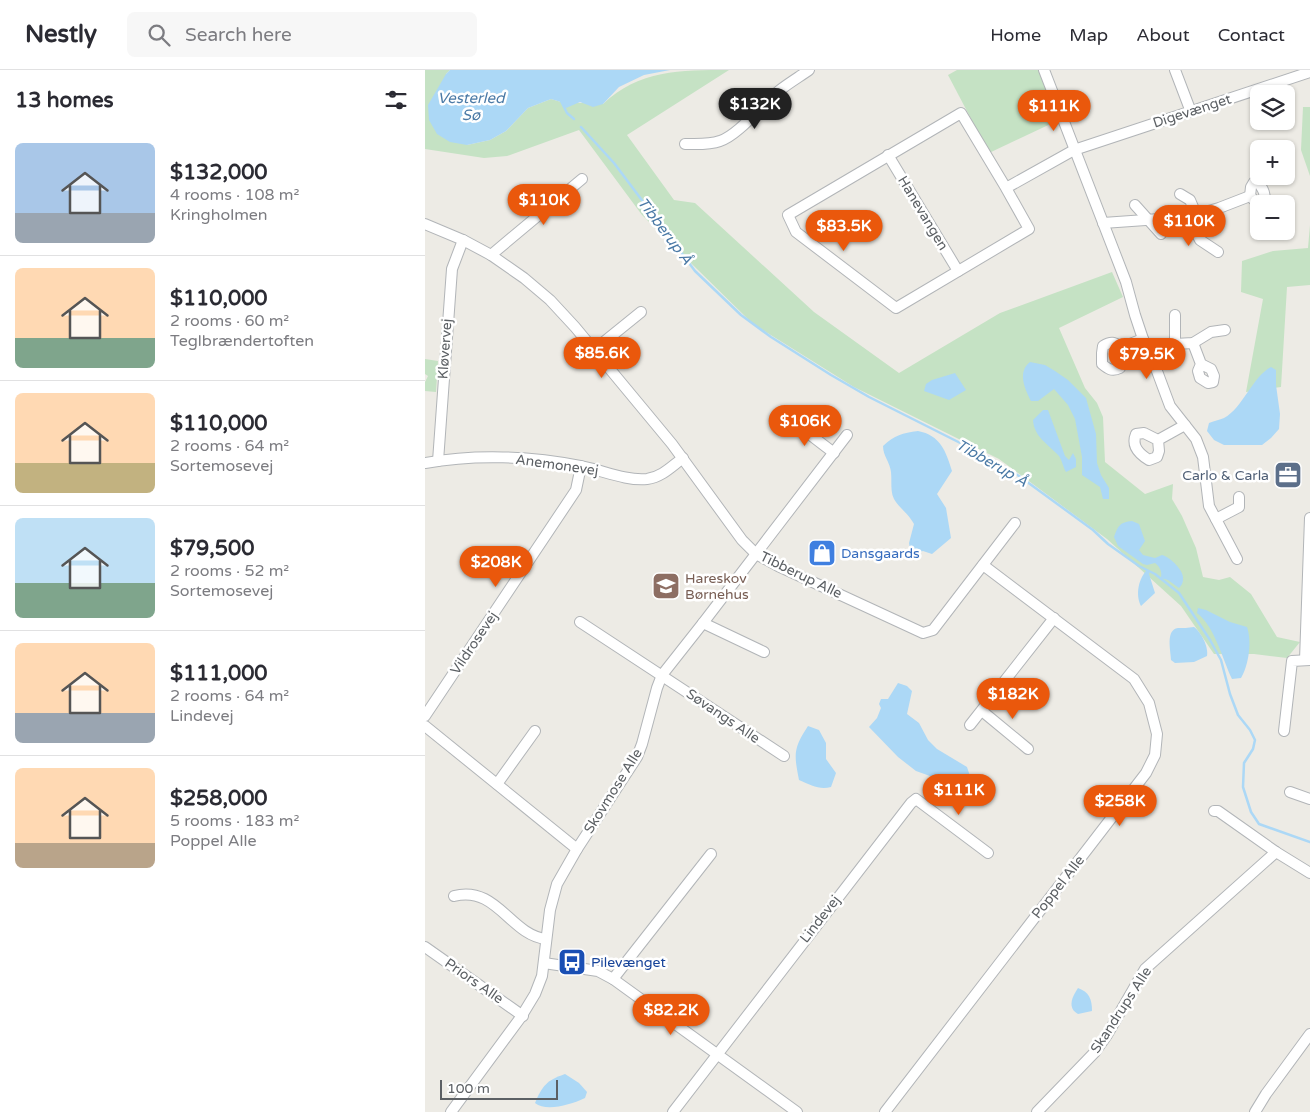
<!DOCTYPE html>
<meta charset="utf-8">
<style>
:root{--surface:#fff;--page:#f7f7f7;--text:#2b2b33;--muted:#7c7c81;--line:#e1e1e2;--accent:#ea580c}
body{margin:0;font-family:"Varela Round",sans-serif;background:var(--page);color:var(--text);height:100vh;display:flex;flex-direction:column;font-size:19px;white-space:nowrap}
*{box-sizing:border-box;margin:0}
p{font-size:16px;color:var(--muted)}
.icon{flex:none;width:28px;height:28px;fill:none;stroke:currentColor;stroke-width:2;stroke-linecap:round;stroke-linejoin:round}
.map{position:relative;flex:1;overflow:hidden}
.details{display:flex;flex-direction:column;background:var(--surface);width:425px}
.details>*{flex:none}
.controls{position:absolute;left:825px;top:15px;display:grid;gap:10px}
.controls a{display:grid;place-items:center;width:45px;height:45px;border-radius:8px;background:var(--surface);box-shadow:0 1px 4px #0004;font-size:25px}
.scale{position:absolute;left:15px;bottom:12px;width:118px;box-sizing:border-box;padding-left:5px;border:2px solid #5c6064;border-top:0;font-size:14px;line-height:18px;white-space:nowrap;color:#5c6064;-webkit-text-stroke:4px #fff;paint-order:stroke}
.price{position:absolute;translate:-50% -42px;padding:0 11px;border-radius:18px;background:var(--accent);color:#fff;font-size:16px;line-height:32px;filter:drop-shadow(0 1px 2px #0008)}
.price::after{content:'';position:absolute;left:50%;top:30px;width:15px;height:11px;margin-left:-8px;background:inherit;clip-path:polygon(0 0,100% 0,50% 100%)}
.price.on{background:#222;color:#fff}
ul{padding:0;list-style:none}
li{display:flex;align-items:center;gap:15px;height:125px;padding:0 15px}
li+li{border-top:1px solid var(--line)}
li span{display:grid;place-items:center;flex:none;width:140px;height:100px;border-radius:8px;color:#555}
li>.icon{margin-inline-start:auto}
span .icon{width:60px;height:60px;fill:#fffc;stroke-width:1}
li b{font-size:21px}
h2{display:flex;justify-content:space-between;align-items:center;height:60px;padding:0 15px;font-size:21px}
header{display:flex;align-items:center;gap:30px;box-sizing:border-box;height:70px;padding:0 25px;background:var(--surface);border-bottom:1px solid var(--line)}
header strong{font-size:24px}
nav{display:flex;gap:28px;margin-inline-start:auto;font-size:18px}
.search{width:350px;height:45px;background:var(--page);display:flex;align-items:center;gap:12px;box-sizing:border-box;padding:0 18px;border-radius:8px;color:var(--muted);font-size:19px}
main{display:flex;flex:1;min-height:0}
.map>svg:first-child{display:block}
</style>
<header>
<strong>Nestly</strong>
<div class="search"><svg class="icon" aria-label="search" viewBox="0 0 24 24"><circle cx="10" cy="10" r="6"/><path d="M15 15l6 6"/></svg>Search here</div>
<nav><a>Home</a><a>Map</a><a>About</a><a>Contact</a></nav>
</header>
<main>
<section class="details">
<h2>13 homes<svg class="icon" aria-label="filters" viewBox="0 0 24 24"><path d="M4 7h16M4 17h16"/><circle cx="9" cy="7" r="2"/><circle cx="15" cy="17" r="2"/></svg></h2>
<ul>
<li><span style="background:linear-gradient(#a9c7e8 70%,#9aa5b1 0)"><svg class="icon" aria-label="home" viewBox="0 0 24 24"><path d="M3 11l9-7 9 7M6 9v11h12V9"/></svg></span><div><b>$132,000</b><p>4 rooms · 108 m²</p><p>Kringholmen</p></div></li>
<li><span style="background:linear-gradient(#ffd9b3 70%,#7fa58c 0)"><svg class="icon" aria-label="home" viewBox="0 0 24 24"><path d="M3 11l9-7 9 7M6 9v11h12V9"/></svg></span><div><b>$110,000</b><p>2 rooms · 60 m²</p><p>Teglbrændertoften</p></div></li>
<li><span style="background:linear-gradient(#ffd9b3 70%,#c2b280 0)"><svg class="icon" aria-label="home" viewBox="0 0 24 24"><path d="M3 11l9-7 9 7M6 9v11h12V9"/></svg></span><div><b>$110,000</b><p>2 rooms · 64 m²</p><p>Sortemosevej</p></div></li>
<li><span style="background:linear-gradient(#bfe0f5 65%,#7fa58c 0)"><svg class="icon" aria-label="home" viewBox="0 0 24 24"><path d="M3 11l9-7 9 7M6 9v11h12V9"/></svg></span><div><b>$79,500</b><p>2 rooms · 52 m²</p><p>Sortemosevej</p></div></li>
<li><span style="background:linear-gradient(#ffd9b3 70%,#9aa5b1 0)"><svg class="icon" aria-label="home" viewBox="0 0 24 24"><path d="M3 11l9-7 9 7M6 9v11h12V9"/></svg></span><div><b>$111,000</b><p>2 rooms · 64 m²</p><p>Lindevej</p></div></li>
<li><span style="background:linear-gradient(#ffd9b3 75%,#b9a48a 0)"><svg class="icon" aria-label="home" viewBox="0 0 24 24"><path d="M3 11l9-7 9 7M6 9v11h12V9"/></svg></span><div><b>$258,000</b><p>5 rooms · 183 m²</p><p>Poppel Alle</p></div></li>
</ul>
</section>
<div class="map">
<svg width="885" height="1042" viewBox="0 0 885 1042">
<rect width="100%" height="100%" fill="#edebe5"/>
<g fill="#c5e2c4">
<path d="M0,0H25L21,4L42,75L65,70L81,61L103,38L126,29L136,32L178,34C214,0 255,0 304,0L202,65L249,130L270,133L389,242L474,303L575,243L687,202L698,227L634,258L660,318L672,333L678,347L680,392L720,424L748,414L747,429L757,446L771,478L778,507L794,510L805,507L826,524L852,567L875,572L862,588L829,584H789L756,536L682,469L574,389L429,317L328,254L217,145L154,60L82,86L59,88L0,79Z"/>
<path d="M532,0H614L634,50L564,83L523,5Z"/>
<path d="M878,37H885V106L876,80Z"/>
<path d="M885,155V215L862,217L856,317L821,322L838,229L816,222L817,191L848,181L883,178Z"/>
<path d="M0,289L13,291L11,322L0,321V312L3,306L0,304Z"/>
</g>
<g fill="#acd8f6">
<path d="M25,0H245L219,5L194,17L178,34L168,37L155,32L141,38L136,32L126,29L103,38L81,61L65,70L42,75L25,72L12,64L4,50L3,35L21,4Z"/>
<path d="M605,292L620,295L630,301L643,310L661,328L671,364L672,393L676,405L684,418V429H678L675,417L657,405V387L650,349L643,335L629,319L613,331H606C600,319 592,302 605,292Z"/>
<path d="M846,297L851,300V315L855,344L854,359L846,368L837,375H799L789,370L782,361L784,353C788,351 795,350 799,348C818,338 827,307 846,297Z"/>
<path d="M530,303L541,320L524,330L499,321L501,314L507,310Z"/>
<path d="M618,340H623L640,386L644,390L648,383L651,389V397L641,402C638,397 637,390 634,386C623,374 609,367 608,350Z"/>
<path d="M493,361C515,365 521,381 527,401L512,424L521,438L526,468L507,484L498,481L491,483L485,479L484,473L489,454C483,443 475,439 469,429C465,421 467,411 466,402C465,392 458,386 458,376C470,365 477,363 493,361Z"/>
<path d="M707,451L714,454L720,471L714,480L718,485L730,488L737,485C745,487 760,501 758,510C758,513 756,516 754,518L743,510L736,508C737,501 735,497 730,493L722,495L718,494L693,476L689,467C693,456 695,452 707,451Z"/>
<path d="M722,500L725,501L724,504L730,523L716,536C710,524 714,508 722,500Z"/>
<path d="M773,538L781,540L805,552L822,557C827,571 824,595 816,608L807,609C797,588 790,557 772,543Z"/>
<path d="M769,557C776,562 784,577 782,586L769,592L750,593L746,590C746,581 740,560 753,558C758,558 763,558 769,557Z"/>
<path d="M473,613L482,616L487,621L482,644L494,653L503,670L512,679L542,697L545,706L541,711L533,716L491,701L473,687L444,657L452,648L456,638L454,634L456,629H463Z"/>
<path d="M383,656L394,660L401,673V689L411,703L406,717C394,720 386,715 374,710C369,684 368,679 383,656Z"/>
<path d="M653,918C664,922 667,929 667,941L653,944C642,938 647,927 653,918Z"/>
<path d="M140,1004L154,1013L162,1022L160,1028C145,1035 121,1042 110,1033C117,1016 122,1010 140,1004Z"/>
</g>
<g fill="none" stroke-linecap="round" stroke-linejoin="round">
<g stroke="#acd8f6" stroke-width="2.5">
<path d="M135,29L142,43L149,49"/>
<path d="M156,57L189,93L270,201L316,245L346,267L406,305L444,327L565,388L594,406L668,460L683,474L714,496L730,504L754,523L785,570L796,590L805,624L813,645L825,660L830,670L828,679L819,693L818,717L826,742L834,754L885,772"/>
</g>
<defs>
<g id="minor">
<path d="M619,0L701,212L710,245L718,269L726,285L745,336L771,369L778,387L784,436L812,489"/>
<path d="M750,0L766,42"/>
<path d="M260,74C273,74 284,75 295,71C314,65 338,33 355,20C364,13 374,7 384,0"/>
<path d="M463,85L533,201"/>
<path d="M581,118L536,43L363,145L371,162L471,238L604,159L581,118L649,80L885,2"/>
<path d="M755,124L765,130L771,144"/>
<path d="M710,135L736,164"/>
<path d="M834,135L825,126L826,117L829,112H833C838,119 842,125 838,134"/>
<path d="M763,147L775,170L793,182"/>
<path d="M678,153L763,147L794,138L825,126"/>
<path d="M0,154L38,170L66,185L99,208L125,230L150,257L247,374L317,470L331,484L353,496L498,563L508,560L590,453"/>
<path d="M66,185L157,109"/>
<path d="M768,273L776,294L773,301L775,308L783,313L788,312L789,306L786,299L776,294"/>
<path d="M750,274V245"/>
<path d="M697,277C689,272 686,271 678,276L677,283V294C683,299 687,302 695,298L697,277L718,269"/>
<path d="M169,280L216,242"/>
<path d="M726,285L750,274L768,273L786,262L800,260"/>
<path d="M366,350L409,383"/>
<path d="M733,370L719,363L711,364C706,376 714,384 724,390L732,387L734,381L733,370L760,355"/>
<path d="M13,391L27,199L38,170"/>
<path d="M0,393C50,384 106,386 155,396C177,400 200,411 222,409C237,407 247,396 258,388"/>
<path d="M791,449L814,437V427"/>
<path d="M155,552L359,686"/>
<path d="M278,553L339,582"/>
<path d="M880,590L885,448"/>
<path d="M557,641L603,679"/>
<path d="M0,646L151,420L156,396"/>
<path d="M545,655L629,548"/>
<path d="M0,656L152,779"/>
<path d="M859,661L867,591L885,590"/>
<path d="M72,714L110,661"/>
<path d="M865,722L885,729"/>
<path d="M789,741H793L851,782L885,803"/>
<path d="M29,826C72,815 85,865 121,869"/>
<path d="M0,877L98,946"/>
<path d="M119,893L173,901L188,909L372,1042"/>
<path d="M188,909L286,784"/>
<path d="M26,1042L96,947L110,924L117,906L125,840L132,814L152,779L212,687L217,674L232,618L237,605L278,553L422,365"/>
<path d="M248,1042L486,733L491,729L563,783"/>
<path d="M460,1042L721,703L730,685L732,664L724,633L709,609L558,495"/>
<path d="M612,1042L670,982L682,965L720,899L851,782"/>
<path d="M830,1042L841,1024L885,964"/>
</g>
</defs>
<use href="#minor" stroke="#b2b5b8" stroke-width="12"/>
<use href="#minor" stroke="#fff" stroke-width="10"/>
</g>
<defs>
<symbol id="office-square" viewBox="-11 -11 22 22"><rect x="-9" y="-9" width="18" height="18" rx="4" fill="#5c6f8a" stroke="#fff"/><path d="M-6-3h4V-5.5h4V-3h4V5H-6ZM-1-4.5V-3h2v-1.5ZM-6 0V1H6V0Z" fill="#fff"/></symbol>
<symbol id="shop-square" viewBox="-11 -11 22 22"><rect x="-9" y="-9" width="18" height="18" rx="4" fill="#3f7fe0" stroke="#fff"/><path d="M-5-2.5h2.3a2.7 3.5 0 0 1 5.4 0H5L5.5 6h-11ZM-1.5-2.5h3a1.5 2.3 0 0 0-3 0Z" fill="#fff"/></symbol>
<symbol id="school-square" viewBox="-11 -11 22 22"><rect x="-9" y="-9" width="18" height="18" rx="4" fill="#8d6e63" stroke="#fff"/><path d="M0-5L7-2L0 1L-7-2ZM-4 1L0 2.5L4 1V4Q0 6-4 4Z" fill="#fff"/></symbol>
<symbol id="bus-square" viewBox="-11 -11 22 22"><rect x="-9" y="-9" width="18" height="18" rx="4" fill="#1a4fb4" stroke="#fff"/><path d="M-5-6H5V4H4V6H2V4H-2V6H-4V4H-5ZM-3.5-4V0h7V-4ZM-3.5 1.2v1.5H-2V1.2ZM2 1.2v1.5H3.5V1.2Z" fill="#fff"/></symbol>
</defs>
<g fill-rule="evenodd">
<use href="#office-square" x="847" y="389" width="32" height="32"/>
<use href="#shop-square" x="381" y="467" width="32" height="32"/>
<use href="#school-square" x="225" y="500" width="32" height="32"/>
<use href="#bus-square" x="131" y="876" width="32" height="32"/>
</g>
<g text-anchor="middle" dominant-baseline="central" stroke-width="5" stroke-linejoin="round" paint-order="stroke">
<g font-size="14" fill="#5c6064" stroke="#fff">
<text transform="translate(767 41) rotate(-18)">Digevænget</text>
<text transform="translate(498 143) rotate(59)">Hanevangen</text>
<text transform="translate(20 279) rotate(-86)">Kløvervej</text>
<text transform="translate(132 395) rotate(8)">Anemonevej</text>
<text transform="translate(376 505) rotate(26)">Tibberup Alle</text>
<text transform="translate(49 573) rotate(-56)">Vildrosevej</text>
<text transform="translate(298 646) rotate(34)">Søvangs Alle</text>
<text transform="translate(188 721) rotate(-58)">Skovmose Alle</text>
<text transform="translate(633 817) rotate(-52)">Poppel Alle</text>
<text transform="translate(395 849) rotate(-52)">Lindevej</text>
<text transform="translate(49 911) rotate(35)">Priors Alle</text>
<text transform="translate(696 940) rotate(-57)">Skandrups Alle</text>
</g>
<g font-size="14" fill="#4e5e75" stroke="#fff" text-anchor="end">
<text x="844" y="405">Carlo &amp; Carla</text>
</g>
<g font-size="14" fill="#366cbe" stroke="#fff" text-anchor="start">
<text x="416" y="483">Dansgaards</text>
</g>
<g font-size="14" fill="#785e54" stroke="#fff" text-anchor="start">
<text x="260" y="508">Hareskov<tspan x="260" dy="16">Børnehus</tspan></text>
</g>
<g font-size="14" fill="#164399" stroke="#fff" text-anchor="start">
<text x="166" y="892">Pilevænget</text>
</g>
<g font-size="15" font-style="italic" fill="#4b7aa6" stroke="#fff">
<text x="46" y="28">Vesterled<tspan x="46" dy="17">Sø</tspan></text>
<text transform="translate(240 161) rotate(53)">Tibberup Å</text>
<text transform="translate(567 393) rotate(30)">Tibberup Å</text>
</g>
</g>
</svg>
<div class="controls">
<a><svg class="icon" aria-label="layers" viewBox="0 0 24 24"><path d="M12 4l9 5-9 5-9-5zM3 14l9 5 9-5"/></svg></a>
<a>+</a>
<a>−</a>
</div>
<div class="scale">100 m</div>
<b class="price on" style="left:330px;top:60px">$132K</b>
<b class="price" style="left:629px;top:62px">$111K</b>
<b class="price" style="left:119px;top:156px">$110K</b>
<b class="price" style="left:764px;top:177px">$110K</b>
<b class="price" style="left:419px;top:182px">$83.5K</b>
<b class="price" style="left:177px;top:309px">$85.6K</b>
<b class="price" style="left:722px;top:310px">$79.5K</b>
<b class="price" style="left:380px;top:377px">$106K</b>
<b class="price" style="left:71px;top:518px">$208K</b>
<b class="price" style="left:588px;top:650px">$182K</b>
<b class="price" style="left:534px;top:746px">$111K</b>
<b class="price" style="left:695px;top:757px">$258K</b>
<b class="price" style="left:246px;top:966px">$82.2K</b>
</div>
</main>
